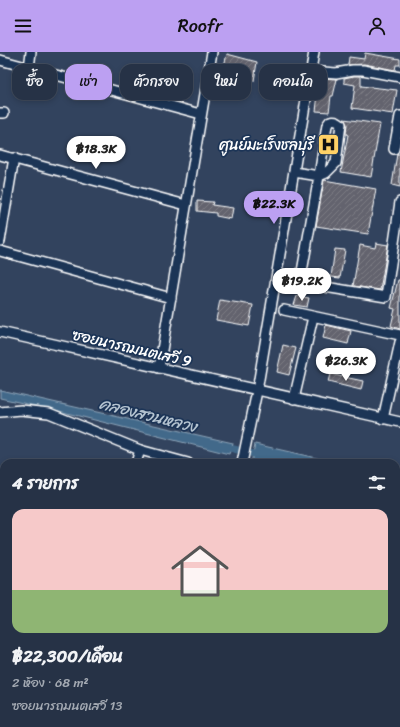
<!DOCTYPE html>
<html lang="th">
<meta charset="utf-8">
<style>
:root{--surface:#263246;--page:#323e51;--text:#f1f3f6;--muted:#a4aab3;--line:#424d5f;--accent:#bca0f2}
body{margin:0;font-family:Sriracha,"Playpen Sans Thai",sans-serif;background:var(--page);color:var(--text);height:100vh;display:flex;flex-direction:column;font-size:15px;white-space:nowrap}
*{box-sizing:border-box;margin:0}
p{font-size:13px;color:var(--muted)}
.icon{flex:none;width:22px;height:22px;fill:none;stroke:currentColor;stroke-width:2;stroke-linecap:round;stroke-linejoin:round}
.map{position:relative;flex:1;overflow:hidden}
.side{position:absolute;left:0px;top:407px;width:400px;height:268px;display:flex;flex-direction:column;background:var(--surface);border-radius:12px 12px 0 0;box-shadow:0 2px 6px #0003,0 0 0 1px var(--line)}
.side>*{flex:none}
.guide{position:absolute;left:12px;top:12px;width:376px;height:36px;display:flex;gap:8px}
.price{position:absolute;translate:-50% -34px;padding:0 9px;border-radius:14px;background:#fff;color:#222;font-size:13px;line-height:26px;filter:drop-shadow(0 1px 2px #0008)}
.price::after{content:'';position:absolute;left:50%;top:24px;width:12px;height:9px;margin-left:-6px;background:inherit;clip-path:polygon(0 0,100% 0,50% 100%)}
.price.on{background:var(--accent);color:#111}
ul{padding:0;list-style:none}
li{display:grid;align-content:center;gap:8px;height:212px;padding:0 12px}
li+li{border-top:1px solid var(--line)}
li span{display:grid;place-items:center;height:124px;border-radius:12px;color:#555}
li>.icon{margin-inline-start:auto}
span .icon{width:72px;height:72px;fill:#fffc;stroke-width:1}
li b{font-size:17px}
h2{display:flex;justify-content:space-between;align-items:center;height:48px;padding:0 12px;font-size:17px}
.pill{padding:0 14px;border-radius:12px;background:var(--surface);box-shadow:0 2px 6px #0003,0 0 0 1px var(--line);font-size:14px;line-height:36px}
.pill.on{background:var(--accent);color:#111}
header{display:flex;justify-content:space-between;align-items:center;height:52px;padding:0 12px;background:var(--accent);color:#111;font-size:18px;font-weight:600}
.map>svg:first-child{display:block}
</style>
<header><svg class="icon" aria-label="menu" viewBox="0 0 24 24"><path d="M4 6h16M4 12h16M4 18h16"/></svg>Roofr<svg class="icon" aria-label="person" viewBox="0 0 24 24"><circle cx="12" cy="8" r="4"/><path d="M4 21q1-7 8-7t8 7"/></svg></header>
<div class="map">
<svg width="400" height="675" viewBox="0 0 400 675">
<defs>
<pattern id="building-hatch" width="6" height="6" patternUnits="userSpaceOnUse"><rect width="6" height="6" fill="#64646e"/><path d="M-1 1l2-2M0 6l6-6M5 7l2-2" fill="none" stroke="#7b7b84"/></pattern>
</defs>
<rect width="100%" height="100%" fill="#32435e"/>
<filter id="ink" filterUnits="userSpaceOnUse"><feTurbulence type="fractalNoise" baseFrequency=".025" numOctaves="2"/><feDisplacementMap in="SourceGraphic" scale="8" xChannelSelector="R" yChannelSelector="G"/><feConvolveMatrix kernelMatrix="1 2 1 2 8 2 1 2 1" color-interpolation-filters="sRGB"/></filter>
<g filter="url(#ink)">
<g fill="#43698a" stroke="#8ea5b9">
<path d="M0,338L233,391L229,402L59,359L0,346Z"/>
<path d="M255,392L338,411H251Z"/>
<path d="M396,425L400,426V462L396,461Z"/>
</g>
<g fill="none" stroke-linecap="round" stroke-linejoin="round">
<path stroke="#43698a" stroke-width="7" d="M222,394L262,404"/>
</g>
<g fill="url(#building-hatch)" stroke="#fff">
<path d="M365,1L400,7V13H396L395,18L364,12L348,13L349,5L364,7Z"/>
<path d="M227,2L257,10L254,29L222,22Z"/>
<path d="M354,24H361V34L397,38L393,62L352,56L355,33L344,31V26Z"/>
<path d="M320,26L337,27L333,44H331L329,60L316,59Z"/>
<path d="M344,67L380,72L371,125L341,120L348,83L346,82L347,72Z"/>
<path d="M397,102H400V135L392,133Z"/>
<path d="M324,128L376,137L368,182L316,174Z"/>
<path d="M197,149L213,150L212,153L233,156L231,167L216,164V161L197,159Z"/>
<path d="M376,191L388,193L380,238L353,234L360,193L375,196Z"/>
<path d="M335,197L345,198L340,226L331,225Z"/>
<path d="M398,228H400V277L391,274L395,257L391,256Z"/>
<path d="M297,244L309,246L307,255L294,253Z"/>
<path d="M220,248L253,253L249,274L216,268Z"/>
<path d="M326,273L351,279L348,292L323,286Z"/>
<path d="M283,293L296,296L289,323L277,320Z"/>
<path d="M330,322L363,329L361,338L328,330Z"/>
</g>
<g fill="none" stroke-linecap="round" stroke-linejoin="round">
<defs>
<g id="minor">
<path d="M0,8L201,62"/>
<path d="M29,16L31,0"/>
<path d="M311,19L336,21L353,18H363L400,25"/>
<path d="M0,61H4"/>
<path d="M394,97L400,64"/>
<path d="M0,103L186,153"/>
<path d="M294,120L319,124L327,73L330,69C334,68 338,69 341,72L336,111L326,121L319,124L300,231"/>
<path d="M0,189L14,106"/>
<path d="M0,199L171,246"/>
<path d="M276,227L386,245L400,150"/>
<path d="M284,258L400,283"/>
<path d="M0,280L400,370"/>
<path d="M159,316L212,0"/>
<path d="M294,347L313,265"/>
<path d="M0,360L21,358L49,361L140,398L188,411"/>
<path d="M383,367L400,290"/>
<path d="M136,411L140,398"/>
<path d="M242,411L257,339L314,0"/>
<path d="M0,471H4"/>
<path d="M0,517L4,516"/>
<path d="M0,563L4,562"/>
<path d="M396,584H400"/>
<path d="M0,658H4"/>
<path d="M56,675L58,671"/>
<path d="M163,675L164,671"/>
<path d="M203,675L205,671"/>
<path d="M243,675L244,671"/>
</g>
</defs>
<use href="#minor" stroke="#fff" stroke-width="12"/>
<use href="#minor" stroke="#1d3557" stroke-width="9"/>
</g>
</g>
<defs>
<symbol id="hospital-square" viewBox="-11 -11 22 22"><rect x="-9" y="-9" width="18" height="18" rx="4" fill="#ffd166" stroke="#1d3557"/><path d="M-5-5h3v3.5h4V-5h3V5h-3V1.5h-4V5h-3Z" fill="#111"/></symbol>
</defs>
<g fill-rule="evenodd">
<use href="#hospital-square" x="316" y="80" width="25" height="25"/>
</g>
<g text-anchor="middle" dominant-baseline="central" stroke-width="3.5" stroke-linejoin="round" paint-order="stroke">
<g font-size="15" fill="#fff" stroke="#1d3557" text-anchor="end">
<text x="314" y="93">ศูนย์มะเร็งชลบุรี</text>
</g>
<g font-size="15" fill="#fff" stroke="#1d3557">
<text transform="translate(132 296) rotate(13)">ซอยนารถมนตเสวี 9</text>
</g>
<g font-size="16" font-style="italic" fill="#b4c3d0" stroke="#1d3557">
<text transform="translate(148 363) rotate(14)">คลองสวนหลวง</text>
</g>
</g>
</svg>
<b class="price" style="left:96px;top:118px">฿18.3K</b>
<b class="price on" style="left:274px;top:173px">฿22.3K</b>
<b class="price" style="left:302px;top:250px">฿19.2K</b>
<b class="price" style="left:346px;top:330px">฿26.3K</b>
<div class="guide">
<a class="pill">ซื้อ</a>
<a class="pill on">เช่า</a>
<a class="pill">ตัวกรอง</a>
<a class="pill">ใหม่</a>
<a class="pill">คอนโด</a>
</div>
<section class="side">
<h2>4 รายการ<svg class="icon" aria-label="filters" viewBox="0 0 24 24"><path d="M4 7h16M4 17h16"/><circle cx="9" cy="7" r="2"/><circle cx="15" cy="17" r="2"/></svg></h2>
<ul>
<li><span style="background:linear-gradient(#f6c9c9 65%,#8fb573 0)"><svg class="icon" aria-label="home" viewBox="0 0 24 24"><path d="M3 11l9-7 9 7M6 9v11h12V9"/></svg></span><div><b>฿22,300/เดือน</b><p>2 ห้อง · 68 m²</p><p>ซอยนารถมนตเสวี 13</p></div></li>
</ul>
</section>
</div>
